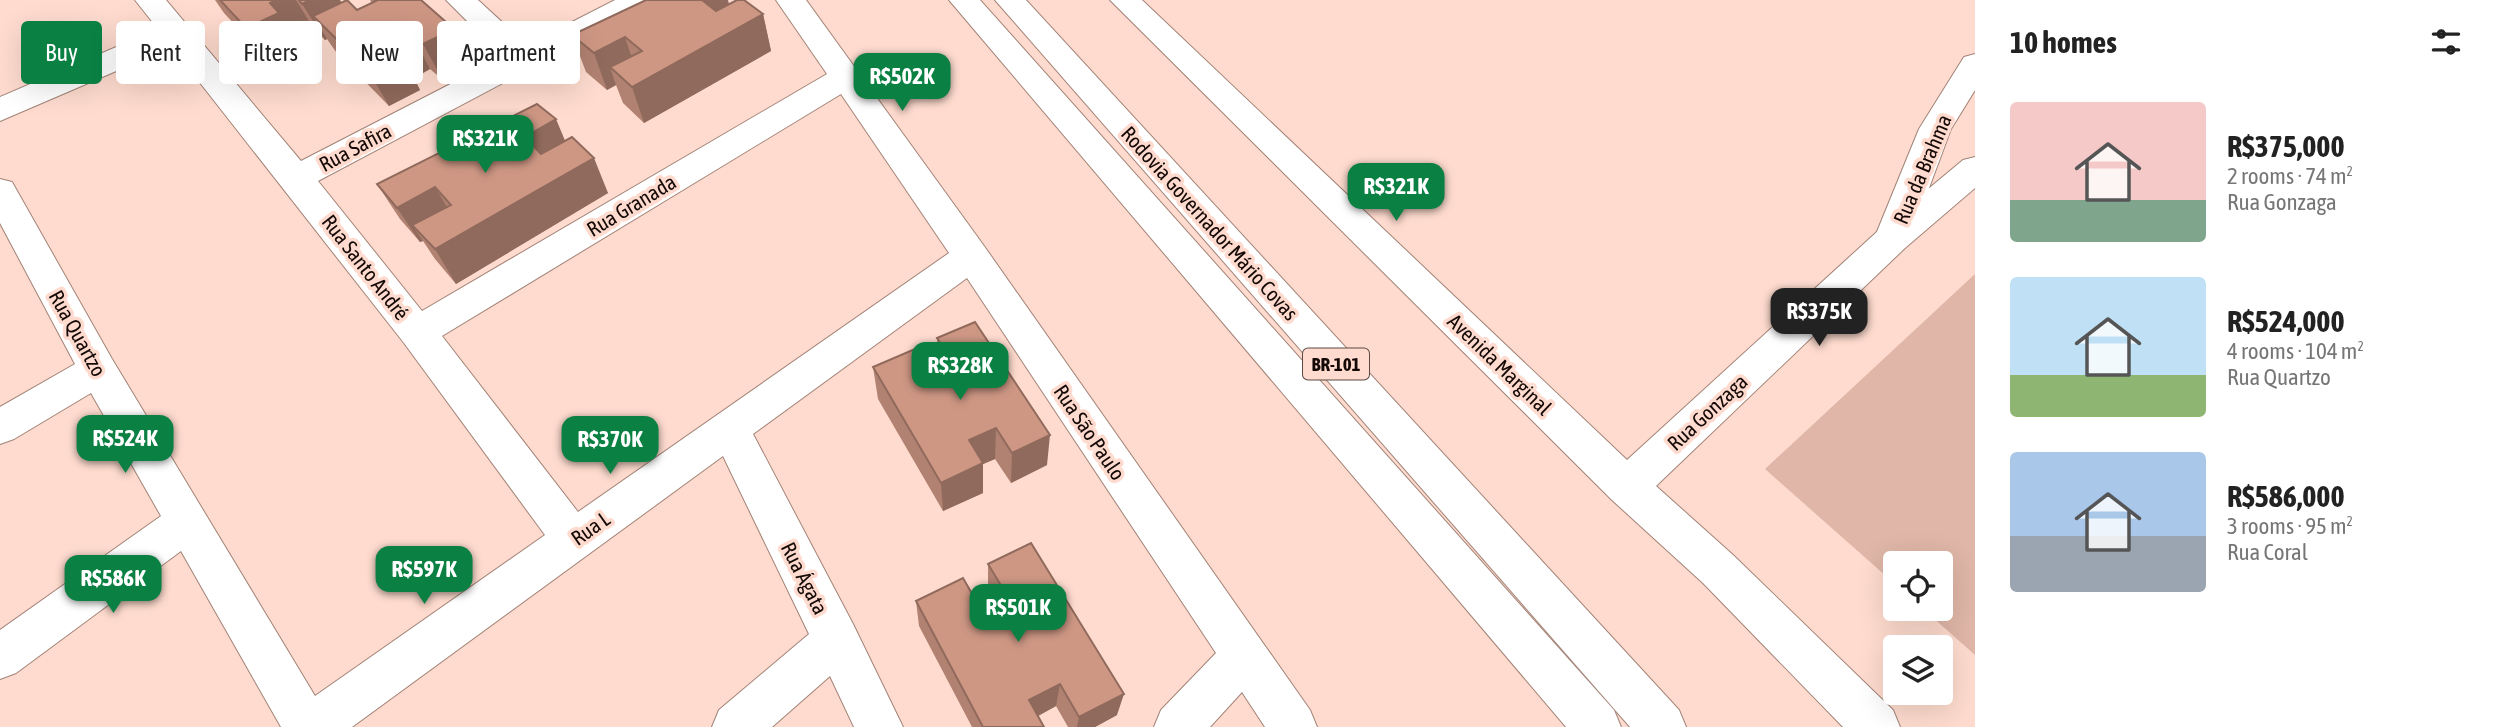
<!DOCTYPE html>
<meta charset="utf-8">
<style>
:root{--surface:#fff;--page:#f2f2f2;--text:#222;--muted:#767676;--accent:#0b8043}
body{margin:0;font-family:"Asap Condensed",sans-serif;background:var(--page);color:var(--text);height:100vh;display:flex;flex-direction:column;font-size:26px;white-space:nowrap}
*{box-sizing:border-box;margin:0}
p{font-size:23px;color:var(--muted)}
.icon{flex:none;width:38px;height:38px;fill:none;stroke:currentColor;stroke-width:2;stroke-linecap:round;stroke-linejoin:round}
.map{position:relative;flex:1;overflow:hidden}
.sheet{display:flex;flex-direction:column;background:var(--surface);width:525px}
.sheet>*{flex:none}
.hud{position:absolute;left:21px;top:21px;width:665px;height:63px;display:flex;gap:14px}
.fabs{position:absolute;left:1883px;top:551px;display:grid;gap:14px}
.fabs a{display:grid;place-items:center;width:70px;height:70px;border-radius:7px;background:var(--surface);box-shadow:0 7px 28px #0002;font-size:35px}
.price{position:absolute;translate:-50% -60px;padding:0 16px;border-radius:14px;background:var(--accent);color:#fff;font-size:23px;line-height:46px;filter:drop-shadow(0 2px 4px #0008)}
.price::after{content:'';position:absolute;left:50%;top:42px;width:21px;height:16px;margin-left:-10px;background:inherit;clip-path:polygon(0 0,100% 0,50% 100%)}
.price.current{background:#222;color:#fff}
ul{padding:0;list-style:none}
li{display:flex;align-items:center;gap:21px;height:175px;padding:0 35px}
li span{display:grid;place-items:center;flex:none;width:196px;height:140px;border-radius:7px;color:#555}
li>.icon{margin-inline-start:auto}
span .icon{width:84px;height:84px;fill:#fffc;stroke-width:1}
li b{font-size:30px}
h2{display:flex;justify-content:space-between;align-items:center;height:84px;padding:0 35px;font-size:30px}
.tag{padding:0 24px;border-radius:7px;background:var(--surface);box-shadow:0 7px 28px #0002;font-size:24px;line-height:63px}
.tag.current{background:var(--accent);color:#fff}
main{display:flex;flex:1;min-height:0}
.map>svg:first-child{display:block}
</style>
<main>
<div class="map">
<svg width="1975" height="727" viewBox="0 0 1975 727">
<rect width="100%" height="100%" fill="#fedbce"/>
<path fill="#dfb6a7" d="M1975,274V655L1923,609H1941V564H1895V584L1765,469Z"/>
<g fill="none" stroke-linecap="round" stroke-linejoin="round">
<defs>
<g id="minor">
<path d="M135,0H166L301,161L503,57L446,0H478L527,45L615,0H653L648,6L318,181L422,311L827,74L776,0H806L984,246L1310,710L1317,727H1265L1242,692L1210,727H1154L1161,710L1216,653L967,278L753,434L853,624L903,727H854L830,676L772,727H712L719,710L809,634L723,456L352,727H281L181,551L16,673L0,679V630L161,516L91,393L14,439L0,444V407L75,364L0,223V179L12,182L112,359L315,696L545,535L404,343L172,47L0,121V97L158,29ZM841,94L949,253L578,512L442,336Z"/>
<path d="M1975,54V90L1951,129L1910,239L1905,248L1892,252L1879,248L1874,239L1919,129L1964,57Z"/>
</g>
<path id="tertiary" d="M1110,0H1142L1627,460L1879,230L1963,160L1975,157V188L1905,248L1656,486L1733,555L1893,710L1900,727H1843L1703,583L1612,500Z"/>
<g id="primary">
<path d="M949,0H980L1614,710L1621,727H1566Z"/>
<path d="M995,0H1026L1679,710L1686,727H1630Z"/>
</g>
</defs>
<use href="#minor" stroke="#a28377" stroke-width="2"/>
<use href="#tertiary" stroke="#a28377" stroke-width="2"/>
<use href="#primary" stroke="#a28377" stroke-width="2"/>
<use href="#minor" fill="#fff" fill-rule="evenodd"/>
<use href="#tertiary" fill="#fff" fill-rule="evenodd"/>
<use href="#primary" fill="#fff" fill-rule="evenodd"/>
</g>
<g fill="#b18272">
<path d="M215,0H340L341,3L357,10L372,3L370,0H421L454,29L471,66L443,80L430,69L414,78L420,90L389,106L336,52L327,39L325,40L314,29L296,38L303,49L271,64L224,13Z"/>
<path d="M729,4L763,14L771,51L644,123L623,103L616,85L607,90L586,72L572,35Z"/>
<path d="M566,141L608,193L456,284L435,259L423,241L420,242L400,219L377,184Z"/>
<path d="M937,338L1047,465L1011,483L995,459L983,464V493L943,511L878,399L873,367L928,370L939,365Z"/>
<path d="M988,564L1117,715L1095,727H1068L1056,706L1038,716L1044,727H972L919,626L916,601L979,606L993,598L988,590Z"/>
</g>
<g fill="#906a5c">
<path d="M276,0H296L314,29L296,38L303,49L271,64L246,28L270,3Z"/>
<path d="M310,0H340L355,26L313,16L327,39L325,40L302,4Z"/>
<path d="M700,0H728L733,20L709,34Z"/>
<path d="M763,14L771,51L644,123L632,87Z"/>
<path d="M454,29L471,66L443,80L423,44Z"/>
<path d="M411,33L430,69L414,78L420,90L389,106L368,70L390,43Z"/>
<path d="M625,37L637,74L610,67L616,85L607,90L594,53Z"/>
<path d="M556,119L571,155L542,173L525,137Z"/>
<path d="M594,158L608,193L456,284L435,249Z"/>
<path d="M435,187L456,222L412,225L423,241L420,242L397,208Z"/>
<path d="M996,428L995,459L983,464V493L943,511L941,483L969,440Z"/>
<path d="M1050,435L1047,465L1011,483L1012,453Z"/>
<path d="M1060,684L1056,706L1027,722L1029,700Z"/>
<path d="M1124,694L1117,715L1095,727H1077L1079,717Z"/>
</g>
<g fill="#ce9784" stroke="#906a5c" stroke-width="2">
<path d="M220,0H276L270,3L279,13L246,28Z"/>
<path d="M299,0H310L302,4Z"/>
<path d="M347,0L357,10L376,1L374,0H421L454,29L423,44L411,33L390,43L400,54L368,70L313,16Z"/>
<path d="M646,0H702L716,11L737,0H744L763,14L632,87L610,67L642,51L625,37L594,53L572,35Z"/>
<path d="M537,104L556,119L525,137L541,154L572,137L594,158L435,249L412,225L451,205L435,187L397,208L377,184Z"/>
<path d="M975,322L1050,435L1012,453L996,428L969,440L983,463L941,483L873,367L915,349L928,370L951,360L937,338Z"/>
<path d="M1031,543L1124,694L1079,717L1060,684L1029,700L1044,727H983L916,601L963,578L979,606L1005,592L988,564Z"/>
</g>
<g text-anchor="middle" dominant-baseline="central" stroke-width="7" stroke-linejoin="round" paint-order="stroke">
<rect fill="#fedbce" stroke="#5a4842" stroke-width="2" x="1303" y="348.5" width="66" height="31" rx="5"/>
<g font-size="19" font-weight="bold" fill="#140906">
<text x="1336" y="364">BR-101</text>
</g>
<g font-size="21" fill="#140906" stroke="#fedbce">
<text transform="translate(355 147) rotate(-28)">Rua Safira</text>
<text transform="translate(1922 169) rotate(-67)">Rua da Brahma</text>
<text transform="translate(631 205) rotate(-31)">Rua Granada</text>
<text transform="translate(1210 223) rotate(48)">Rodovia Governador Mário Covas</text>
<text transform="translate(366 267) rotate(52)">Rua Santo André</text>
<text transform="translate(78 333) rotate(61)">Rua Quartzo</text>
<text transform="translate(1500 364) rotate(44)">Avenida Marginal</text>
<text transform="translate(1707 412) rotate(-43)">Rua Gonzaga</text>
<text transform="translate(1090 432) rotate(56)">Rua São Paulo</text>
<text transform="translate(590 528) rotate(-35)">Rua L</text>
<text transform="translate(805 578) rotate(63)">Rua Ágata</text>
</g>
</g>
</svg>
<div class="fabs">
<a><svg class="icon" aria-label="locate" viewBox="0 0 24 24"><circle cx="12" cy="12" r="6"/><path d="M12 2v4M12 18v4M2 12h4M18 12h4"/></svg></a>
<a><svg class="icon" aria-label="layers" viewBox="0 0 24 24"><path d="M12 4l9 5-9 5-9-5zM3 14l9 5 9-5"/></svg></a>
</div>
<b class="price" style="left:902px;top:113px">R$502K</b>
<b class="price" style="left:485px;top:175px">R$321K</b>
<b class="price" style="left:1396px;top:223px">R$321K</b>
<b class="price current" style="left:1819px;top:348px">R$375K</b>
<b class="price" style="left:960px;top:402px">R$328K</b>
<b class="price" style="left:125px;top:475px">R$524K</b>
<b class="price" style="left:610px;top:476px">R$370K</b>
<b class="price" style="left:424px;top:606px">R$597K</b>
<b class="price" style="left:113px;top:615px">R$586K</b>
<b class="price" style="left:1018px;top:644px">R$501K</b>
<div class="hud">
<a class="tag current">Buy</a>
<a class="tag">Rent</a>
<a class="tag">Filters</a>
<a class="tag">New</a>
<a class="tag">Apartment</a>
</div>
</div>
<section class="sheet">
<h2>10 homes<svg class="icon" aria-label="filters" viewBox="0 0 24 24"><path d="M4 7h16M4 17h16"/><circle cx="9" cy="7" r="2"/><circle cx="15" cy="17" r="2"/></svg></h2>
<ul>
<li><span style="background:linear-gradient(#f6c9c9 70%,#7fa58c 0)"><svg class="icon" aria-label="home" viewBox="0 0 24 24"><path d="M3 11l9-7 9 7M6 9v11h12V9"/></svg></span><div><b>R$375,000</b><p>2 rooms · 74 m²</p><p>Rua Gonzaga</p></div></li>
<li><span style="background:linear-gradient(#bfe0f5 70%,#8fb573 0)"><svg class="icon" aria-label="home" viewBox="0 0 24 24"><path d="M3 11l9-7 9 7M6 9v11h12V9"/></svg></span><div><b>R$524,000</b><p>4 rooms · 104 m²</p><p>Rua Quartzo</p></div></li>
<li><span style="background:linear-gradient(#a9c7e8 60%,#9aa5b1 0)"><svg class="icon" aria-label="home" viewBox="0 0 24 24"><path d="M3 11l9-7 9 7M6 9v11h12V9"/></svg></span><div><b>R$586,000</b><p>3 rooms · 95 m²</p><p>Rua Coral</p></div></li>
</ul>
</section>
</main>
